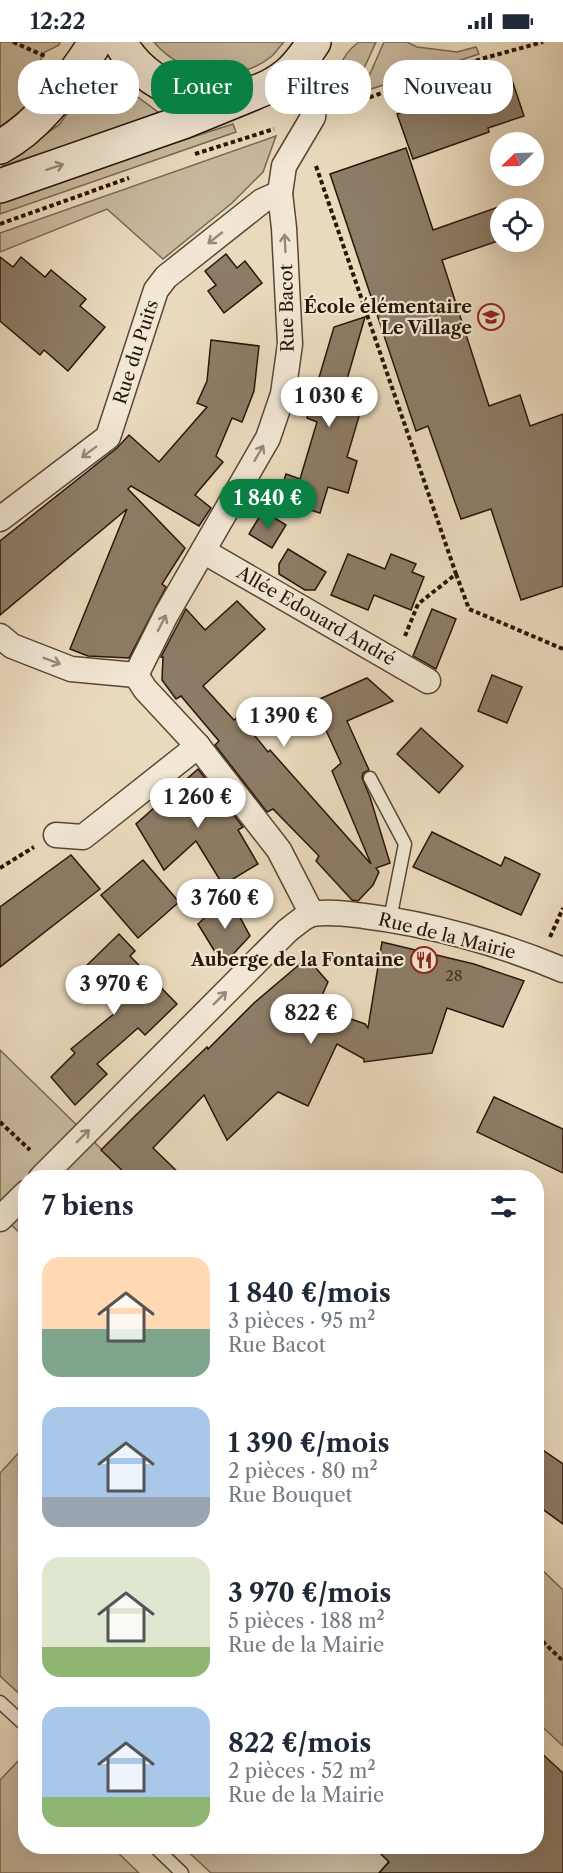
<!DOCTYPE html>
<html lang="fr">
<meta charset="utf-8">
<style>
:root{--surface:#fff;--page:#f6f6f7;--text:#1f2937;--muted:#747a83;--accent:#0b8043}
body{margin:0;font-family:"Libre Caslon Text",serif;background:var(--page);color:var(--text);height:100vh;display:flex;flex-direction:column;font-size:22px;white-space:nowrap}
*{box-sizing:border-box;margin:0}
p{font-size:20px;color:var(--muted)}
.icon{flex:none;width:33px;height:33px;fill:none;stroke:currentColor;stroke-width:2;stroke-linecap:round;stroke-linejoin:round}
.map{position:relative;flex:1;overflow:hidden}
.side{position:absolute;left:18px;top:1128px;width:526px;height:684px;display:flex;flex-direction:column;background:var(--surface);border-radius:24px;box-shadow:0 6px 24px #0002}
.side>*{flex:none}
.top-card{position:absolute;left:18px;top:18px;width:528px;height:54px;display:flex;gap:12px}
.needle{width:39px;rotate:247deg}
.fabs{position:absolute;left:490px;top:90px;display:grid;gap:12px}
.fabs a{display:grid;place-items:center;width:54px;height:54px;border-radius:50%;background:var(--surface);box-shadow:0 6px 24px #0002;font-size:30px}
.price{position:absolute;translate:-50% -51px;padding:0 14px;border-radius:21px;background:#fff;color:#222;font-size:20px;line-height:39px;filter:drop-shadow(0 2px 3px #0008)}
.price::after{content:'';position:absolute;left:50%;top:36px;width:18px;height:14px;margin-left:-9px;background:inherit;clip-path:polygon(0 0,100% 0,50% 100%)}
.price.current{background:var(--accent);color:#fff}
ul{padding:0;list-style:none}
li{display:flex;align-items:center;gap:18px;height:150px;padding:0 24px}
li span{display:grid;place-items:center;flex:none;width:168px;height:120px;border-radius:18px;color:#555}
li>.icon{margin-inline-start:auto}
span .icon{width:72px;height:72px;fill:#fffc;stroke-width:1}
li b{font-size:26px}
h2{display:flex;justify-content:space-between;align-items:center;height:72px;padding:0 24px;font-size:26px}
.pill{padding:0 21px;border-radius:24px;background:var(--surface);box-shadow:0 6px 24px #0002;font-size:21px;line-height:54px}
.pill.current{background:var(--accent);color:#fff}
.status{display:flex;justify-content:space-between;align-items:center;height:42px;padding:0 30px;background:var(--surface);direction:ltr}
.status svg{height:16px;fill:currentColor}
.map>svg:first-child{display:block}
</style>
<div class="status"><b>12:22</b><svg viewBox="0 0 49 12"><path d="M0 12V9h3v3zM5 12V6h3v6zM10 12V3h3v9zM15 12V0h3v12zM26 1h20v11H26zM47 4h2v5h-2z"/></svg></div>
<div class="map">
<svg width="563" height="1831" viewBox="0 0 563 1831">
<rect width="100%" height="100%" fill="#eadabd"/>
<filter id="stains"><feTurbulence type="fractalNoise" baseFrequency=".00333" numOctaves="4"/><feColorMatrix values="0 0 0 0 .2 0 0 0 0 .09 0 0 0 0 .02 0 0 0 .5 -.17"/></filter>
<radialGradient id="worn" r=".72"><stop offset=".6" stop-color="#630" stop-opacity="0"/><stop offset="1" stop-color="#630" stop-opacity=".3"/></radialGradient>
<g fill="#c9b99e" stroke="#786852" stroke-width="1.5">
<path d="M0,0H60L59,3L43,11L38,26V50L27,64L0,85Z"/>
<path d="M154,0H284C280,4 276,10 272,14C236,44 182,34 154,0Z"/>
<path d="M359,0H376L352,53L338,58C336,33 338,15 359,0Z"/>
<path d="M384,0H407L417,5L457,10L476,5L479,12L410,35L405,27L399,30L402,37L362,50Z"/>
<path d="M100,16L123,44L162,73L2,124L9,116L59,83L94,35Z"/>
<path d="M233,82L236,90L0,172V157Z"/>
<path d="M276,94L263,130L232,161L163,217L107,167L0,210V191Z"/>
<path d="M0,1008L130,1135L26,1136L25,1196L0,1172Z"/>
<path d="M25,1404V1657L0,1634V1431Z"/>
<path d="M537,1523L563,1548V1704L537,1680Z"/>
<path d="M20,1717L25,1721L26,1804L112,1805L139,1831H0V1738Z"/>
<path d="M537,1804L563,1831L389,1819L379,1831H211L183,1805Z"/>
</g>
<g fill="#8d7c66" stroke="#281607" stroke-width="1.5">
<path d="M510,32L524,74L488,86L489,90L413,117L397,72L430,61L429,57L477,41L478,44Z"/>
<path d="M406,106L433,188L501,164V198L442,218L489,364L520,353L530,384L563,372V544L521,558L491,467L461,477L428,384L416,389L330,132Z"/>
<path d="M226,212L237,226L245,219L262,241L224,271L208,249L216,243L205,229Z"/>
<path d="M0,215L13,225L21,215L45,235L51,228L86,257L80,264L105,285L68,329L44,308L40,313L0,279Z"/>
<path d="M365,275L339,365L360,371L347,415L357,419L348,451L328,445L320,471L278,458L286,432L300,437L317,380L307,376L334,285Z"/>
<path d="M211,298L259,304L254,349L242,380L232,376L216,414L223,420L195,453L211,466L199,484L131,444L128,447L185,506L162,542L166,545L129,616L88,614L70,607L127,467L0,573V499L117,406L129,393L159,420L207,365L197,361L207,339Z"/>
<path d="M263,469L286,483L272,506L249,492Z"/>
<path d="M288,507L326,530L315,548H305L279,532V522Z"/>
<path d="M348,512L385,527L391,512L416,522L412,530L424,535L411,568L374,553L368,568L331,553Z"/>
<path d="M237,559L265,587L203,644L234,678L239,674L268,710L270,708L371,822L332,729L341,721L313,660L367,636L393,659L347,679L369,728L363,731L362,736L370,755L390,821L376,826L379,830L373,843L358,859L352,858L316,819L319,814L273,767L267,770L215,703L219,699L181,654L176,657L162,638L163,615H161L186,567L205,588Z"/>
<path d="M432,567L456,577L436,627L413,614Z"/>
<path d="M492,633L522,645L507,681L478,669Z"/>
<path d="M421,686L463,724L439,751L397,712Z"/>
<path d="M198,727L243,785L238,788L258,822L223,843L196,799L164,828L136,782Z"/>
<path d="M432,790L501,824L505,815L540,832L521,873L413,825Z"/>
<path d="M71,813L100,847L0,925V865Z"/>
<path d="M143,818L179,860L138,896L101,853Z"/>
<path d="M228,853L250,894L223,923L198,882Z"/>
<path d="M119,892L135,909L130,914L177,962L145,993L138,986L97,1022L107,1032L75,1063L51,1035L75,1011L71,1007L115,971L104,958L109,953L84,926Z"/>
<path d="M382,900L474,922L524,939L503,985L447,966L432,1011L364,1020V1017L337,1002L308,1064L278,1050L227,1098L204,1053L153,1106L184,1136H130L101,1108L137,1072L207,1005L208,1007L254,961L307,916L328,940L317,965L365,982L368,986Z"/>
<path d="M494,1055L563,1087V1131L477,1090Z"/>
<path d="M537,1404L563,1422V1482L537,1463Z"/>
<path d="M537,1707L563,1731V1831H379L389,1820L373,1804H537Z"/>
</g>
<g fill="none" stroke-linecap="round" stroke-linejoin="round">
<defs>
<g id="lane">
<path d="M370,736L405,802L390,877"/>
<path d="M0,1660L26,1684"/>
<path d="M154,1804L182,1831"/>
</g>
<g id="street">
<path d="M0,477L108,395L156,248L166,235L262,159L280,151"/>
<path d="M203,509L428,639"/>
<path d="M0,594L12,604L71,627L136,633L145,647L198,704L279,808L312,872"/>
<path d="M136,633L166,573L268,396L283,352L290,302L284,186L280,151L284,124L313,75L316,46L299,21"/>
<path d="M56,793L83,795L198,704"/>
<path d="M41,1136L287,889C294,884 305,873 313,872C329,869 348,872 364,874C430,882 502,902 563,928"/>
<path d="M0,1177L26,1151"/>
</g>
<g id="secondary">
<path d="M120,0C152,59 236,75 288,32C299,23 306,12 314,0"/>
<path d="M0,105C41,83 66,43 92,6L95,0"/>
<path d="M0,144L183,80L254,51"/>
</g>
</defs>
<use href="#lane" stroke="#584734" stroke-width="15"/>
<use href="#street" stroke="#584734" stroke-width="27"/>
<use href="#secondary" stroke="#281607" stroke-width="36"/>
<g stroke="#281607" stroke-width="4" stroke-dasharray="4.5 3" stroke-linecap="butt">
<path d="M13,0L47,15"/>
<path d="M341,65L481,17L543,0"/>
<path d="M195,112L274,87"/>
<path d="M316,124L456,532L418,562L405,594"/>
<path d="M0,182L129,136"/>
<path d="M456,532L469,567L563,607"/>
<path d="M0,826L34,805"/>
<path d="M550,895L563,866"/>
<path d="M0,1080L30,1108"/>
<path d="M537,1594L563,1619"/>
</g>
<use href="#lane" stroke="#f1e7d4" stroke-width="12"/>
<use href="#street" stroke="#f1e7d4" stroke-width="24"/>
<use href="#secondary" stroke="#f1e7d4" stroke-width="33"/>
</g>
<defs><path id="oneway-shaft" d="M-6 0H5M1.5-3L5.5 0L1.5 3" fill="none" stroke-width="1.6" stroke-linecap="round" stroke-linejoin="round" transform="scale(1.5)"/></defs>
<g stroke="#978978">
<use href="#oneway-shaft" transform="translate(55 125) rotate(-19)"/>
<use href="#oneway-shaft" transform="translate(215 196) rotate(142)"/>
<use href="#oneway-shaft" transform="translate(285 201) rotate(-93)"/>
<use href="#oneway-shaft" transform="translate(89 410) rotate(143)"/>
<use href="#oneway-shaft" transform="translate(259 411) rotate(-60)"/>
<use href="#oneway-shaft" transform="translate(162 581) rotate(-63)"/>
<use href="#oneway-shaft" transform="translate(52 619) rotate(21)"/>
<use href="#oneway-shaft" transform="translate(220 956) rotate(-45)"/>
<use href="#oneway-shaft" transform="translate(83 1094) rotate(-45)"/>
</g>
<defs>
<symbol id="school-ring" viewBox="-11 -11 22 22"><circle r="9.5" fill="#f1e7d4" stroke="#8f2418" stroke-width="1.5"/><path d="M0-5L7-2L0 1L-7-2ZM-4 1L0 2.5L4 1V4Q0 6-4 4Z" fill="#8f2418"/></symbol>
<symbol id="restaurant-ring" viewBox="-11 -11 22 22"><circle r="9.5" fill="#f1e7d4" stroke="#8f2418" stroke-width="1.5"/><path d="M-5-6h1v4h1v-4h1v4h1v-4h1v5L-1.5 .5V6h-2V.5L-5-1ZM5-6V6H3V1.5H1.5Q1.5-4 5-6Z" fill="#8f2418"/></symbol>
</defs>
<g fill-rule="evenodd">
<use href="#school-ring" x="476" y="260" width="30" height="30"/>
<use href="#restaurant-ring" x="409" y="903" width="30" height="30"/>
</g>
<g text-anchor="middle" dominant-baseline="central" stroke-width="4.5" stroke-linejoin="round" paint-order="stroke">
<g font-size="15" fill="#41301f">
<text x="454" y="933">28</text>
</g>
<g font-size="18" font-weight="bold" fill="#281607" stroke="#f1e7d4" text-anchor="end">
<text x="472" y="265">École élémentaire<tspan x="472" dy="21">Le Village</tspan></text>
<text x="404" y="918">Auberge de la Fontaine</text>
</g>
<g font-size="18" fill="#281607" stroke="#f1e7d4">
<text transform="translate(287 266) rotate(-91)">Rue Bacot</text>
<text transform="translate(136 310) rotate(-72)">Rue du Puits</text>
<text transform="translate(316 574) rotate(30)">Allée Edouard André</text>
<text transform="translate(447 894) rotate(14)">Rue de la Mairie</text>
</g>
</g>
<rect width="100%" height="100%" filter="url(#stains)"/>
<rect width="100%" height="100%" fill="url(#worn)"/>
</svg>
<div class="fabs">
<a><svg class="needle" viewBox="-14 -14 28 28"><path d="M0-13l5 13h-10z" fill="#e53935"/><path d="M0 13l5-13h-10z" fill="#747a83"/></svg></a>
<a><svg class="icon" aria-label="locate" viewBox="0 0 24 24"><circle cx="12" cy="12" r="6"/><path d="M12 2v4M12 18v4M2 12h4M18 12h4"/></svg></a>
</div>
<b class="price" style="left:329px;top:386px">1 030 €</b>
<b class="price current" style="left:268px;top:488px">1 840 €</b>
<b class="price" style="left:284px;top:706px">1 390 €</b>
<b class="price" style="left:198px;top:787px">1 260 €</b>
<b class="price" style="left:225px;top:888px">3 760 €</b>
<b class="price" style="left:114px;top:974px">3 970 €</b>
<b class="price" style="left:311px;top:1003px">822 €</b>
<div class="top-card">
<a class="pill">Acheter</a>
<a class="pill current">Louer</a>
<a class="pill">Filtres</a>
<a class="pill">Nouveau</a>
</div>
<section class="side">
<h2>7 biens<svg class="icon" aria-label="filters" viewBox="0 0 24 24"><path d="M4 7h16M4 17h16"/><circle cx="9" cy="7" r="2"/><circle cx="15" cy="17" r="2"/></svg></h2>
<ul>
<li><span style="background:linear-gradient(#ffd9b3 60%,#7fa58c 0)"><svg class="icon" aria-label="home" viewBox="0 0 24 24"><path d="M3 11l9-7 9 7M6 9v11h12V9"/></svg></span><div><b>1 840 €/mois</b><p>3 pièces · 95 m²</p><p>Rue Bacot</p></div></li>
<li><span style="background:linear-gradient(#a9c7e8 75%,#9aa5b1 0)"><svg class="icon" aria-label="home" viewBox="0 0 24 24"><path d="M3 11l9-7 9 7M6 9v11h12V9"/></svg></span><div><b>1 390 €/mois</b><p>2 pièces · 80 m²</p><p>Rue Bouquet</p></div></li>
<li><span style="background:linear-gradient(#dfe7d0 75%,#8fb573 0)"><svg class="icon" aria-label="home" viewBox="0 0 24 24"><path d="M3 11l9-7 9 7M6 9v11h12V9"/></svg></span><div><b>3 970 €/mois</b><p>5 pièces · 188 m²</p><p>Rue de la Mairie</p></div></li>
<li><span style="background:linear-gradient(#a9c7e8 75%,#8fb573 0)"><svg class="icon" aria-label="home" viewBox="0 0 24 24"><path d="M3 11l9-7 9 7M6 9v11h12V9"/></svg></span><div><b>822 €/mois</b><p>2 pièces · 52 m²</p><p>Rue de la Mairie</p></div></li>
</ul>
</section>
</div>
